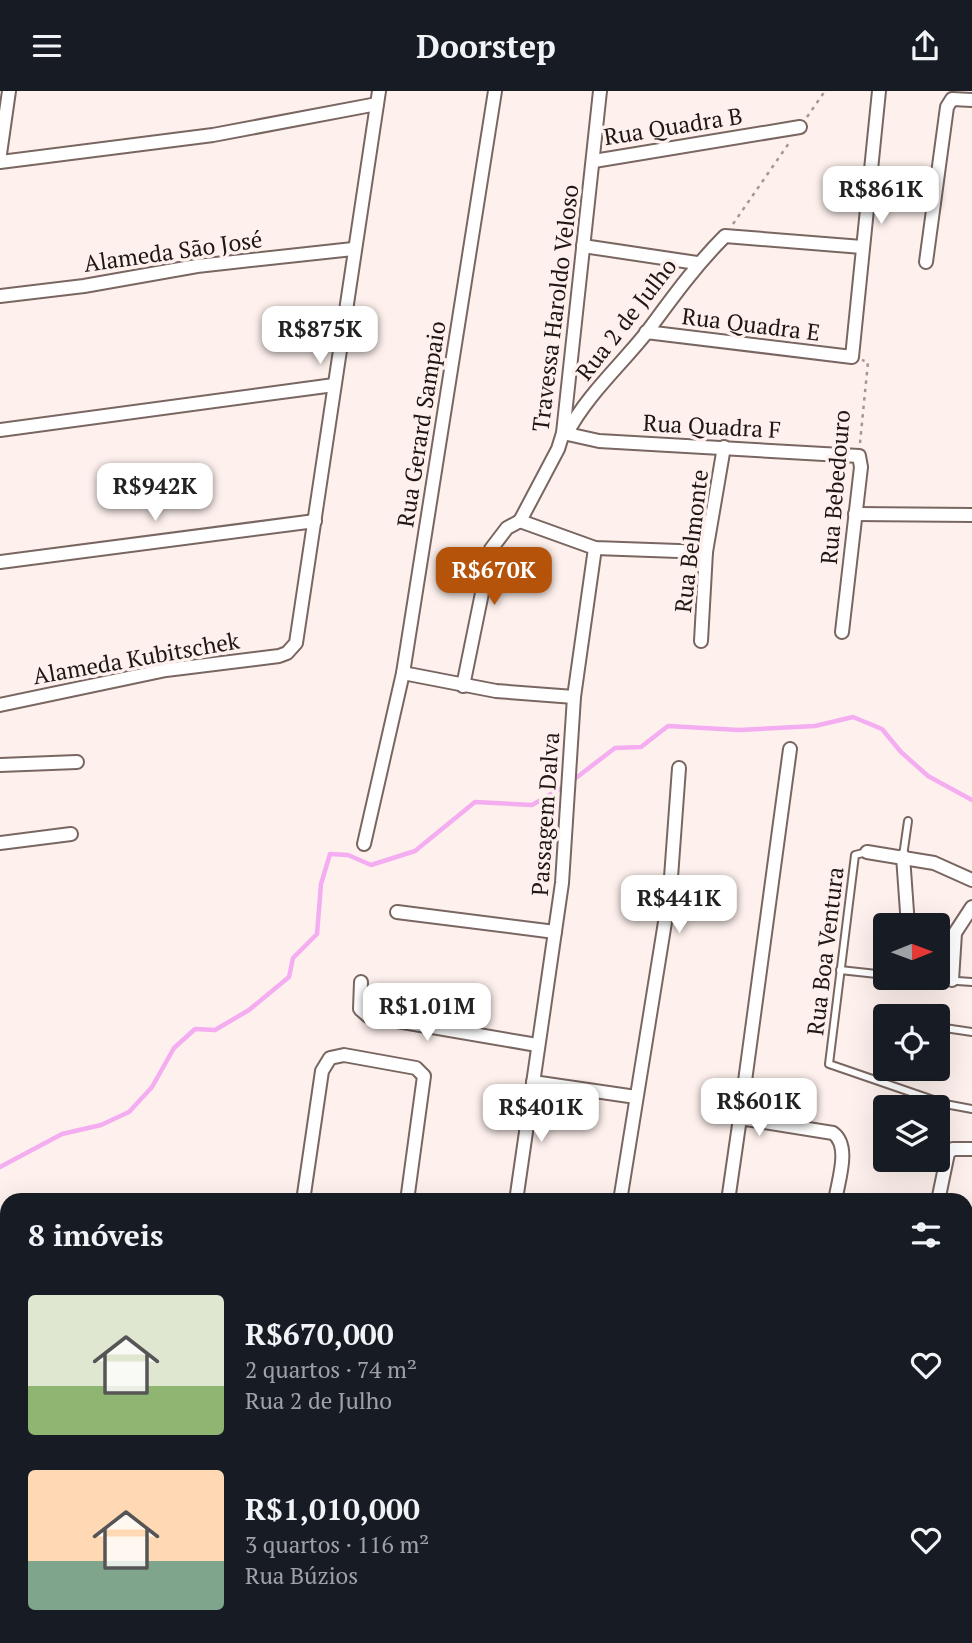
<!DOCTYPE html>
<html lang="pt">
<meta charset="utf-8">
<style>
:root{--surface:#171b24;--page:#242831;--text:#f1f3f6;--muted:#9ea1a6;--accent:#b45309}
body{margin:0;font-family:"PT Serif",serif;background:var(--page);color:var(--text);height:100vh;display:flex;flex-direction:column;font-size:26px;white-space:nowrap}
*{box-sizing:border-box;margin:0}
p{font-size:23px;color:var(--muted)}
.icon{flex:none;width:38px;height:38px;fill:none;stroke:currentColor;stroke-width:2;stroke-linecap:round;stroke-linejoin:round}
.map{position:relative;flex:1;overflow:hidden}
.details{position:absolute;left:0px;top:1102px;width:973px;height:450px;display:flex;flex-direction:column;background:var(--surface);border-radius:21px 21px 0 0;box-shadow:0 7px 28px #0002}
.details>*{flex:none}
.needle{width:46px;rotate:89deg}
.tools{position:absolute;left:873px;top:822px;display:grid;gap:14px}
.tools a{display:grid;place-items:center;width:77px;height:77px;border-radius:7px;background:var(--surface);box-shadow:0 7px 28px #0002;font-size:35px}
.price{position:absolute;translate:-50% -60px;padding:0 16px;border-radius:14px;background:#fff;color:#222;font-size:23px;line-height:46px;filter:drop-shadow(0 2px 4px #0008)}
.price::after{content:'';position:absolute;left:50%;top:42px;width:21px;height:16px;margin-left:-10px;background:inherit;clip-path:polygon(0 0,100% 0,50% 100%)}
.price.active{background:var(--accent);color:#fff}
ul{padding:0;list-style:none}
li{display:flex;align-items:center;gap:21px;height:175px;padding:0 28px}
li span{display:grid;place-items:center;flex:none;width:196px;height:140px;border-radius:7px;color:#555}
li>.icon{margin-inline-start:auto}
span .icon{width:84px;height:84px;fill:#fffc;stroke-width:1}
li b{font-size:30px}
h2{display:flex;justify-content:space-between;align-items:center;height:84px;padding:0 28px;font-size:30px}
header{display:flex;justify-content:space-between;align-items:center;height:91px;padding:0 28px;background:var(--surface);font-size:32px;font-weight:600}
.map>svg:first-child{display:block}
</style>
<header><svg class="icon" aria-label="menu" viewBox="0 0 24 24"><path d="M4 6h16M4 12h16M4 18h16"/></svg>Doorstep<svg class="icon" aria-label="share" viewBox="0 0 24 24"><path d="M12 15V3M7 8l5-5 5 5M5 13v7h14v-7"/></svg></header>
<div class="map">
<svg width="972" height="1552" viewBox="0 0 972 1552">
<rect width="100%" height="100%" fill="#fef1ed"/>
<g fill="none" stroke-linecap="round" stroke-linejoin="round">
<g stroke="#f3adf0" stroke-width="4.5">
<path d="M572,690L615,657L641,656L668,635L739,639L815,635L853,626L882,638L901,661L928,685L972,709"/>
<path d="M0,1076L62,1043L101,1034L129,1021L152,996L174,957L195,938L215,939L249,919L289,886L293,867L317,843L321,793L330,763L348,764L371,774L415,760L475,711L532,714L565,695"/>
</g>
<defs>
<g id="service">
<path d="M867,761L855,764L829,973L945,1013L972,1018"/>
<path d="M903,765L908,730"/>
<path d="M840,879L886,884"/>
<path d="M914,887L972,891"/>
<path d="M938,936L972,941"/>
</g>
<g id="minor">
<path d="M0,63L9,0"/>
<path d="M594,70L800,36"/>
<path d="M0,71L213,44L377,13"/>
<path d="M583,155L697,172"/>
<path d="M926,171L947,16L952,8L972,9"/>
<path d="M0,205L84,195L197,175L353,158"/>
<path d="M646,241L852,266L879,0"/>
<path d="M0,339L334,294"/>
<path d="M563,342L599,350L859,365L861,376L842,541"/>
<path d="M567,342C587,304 620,275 647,241C672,207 695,175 725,145L862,156"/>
<path d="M855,423L972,424"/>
<path d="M520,430L558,358L563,342L600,0"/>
<path d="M520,430L595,457L706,461"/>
<path d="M0,471L315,430"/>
<path d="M701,550L706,461L724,356"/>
<path d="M403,582L496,600L574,606"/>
<path d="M463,595L491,458L507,437L520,430"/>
<path d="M0,614L166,579L279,565L287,562L296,552L379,0"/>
<path d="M0,674L77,671"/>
<path d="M0,752L71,743"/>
<path d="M364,753L403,582L495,0"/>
<path d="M867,761L934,772L972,789"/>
<path d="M903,765L908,835"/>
<path d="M397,821L555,841"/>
<path d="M952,889L955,842L972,816"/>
<path d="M361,891L360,918L368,925L537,954"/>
<path d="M533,991L636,1006"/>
<path d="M740,1027L790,658"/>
<path d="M303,1110L322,980L330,967L344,964L416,977L424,985L407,1110"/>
<path d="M516,1110L562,792L574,606L595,457"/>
<path d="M620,1110L670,800L679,677"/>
<path d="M728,1110L740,1027L833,1042C851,1055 838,1090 835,1110"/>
<path d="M938,1110L948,1062L953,1058H972"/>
<path d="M0,1146L7,1147"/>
<path d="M0,1248L7,1249"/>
<path d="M0,1348L7,1349"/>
<path d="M0,1446L7,1448"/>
<path d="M966,1448L972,1449"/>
<path d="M124,1545L125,1552"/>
<path d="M22,1552L23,1545"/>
<path d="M237,1552L238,1545"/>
<path d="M343,1552L344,1545"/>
<path d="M450,1552L451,1545"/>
<path d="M554,1552L555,1545"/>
<path d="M661,1552L662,1545"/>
<path d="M766,1552L767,1545"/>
<path d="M872,1552L873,1545"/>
</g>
</defs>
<use href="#service" stroke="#796661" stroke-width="10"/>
<use href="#minor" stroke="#796661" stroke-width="16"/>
<g stroke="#a29793" stroke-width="2.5" stroke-dasharray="3.5 5" stroke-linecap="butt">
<path d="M807,26L825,0"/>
<path d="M733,133L789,52"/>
<path d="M860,352L868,271L862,269"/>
</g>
<use href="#service" stroke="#fff" stroke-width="6"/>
<use href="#minor" stroke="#fff" stroke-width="12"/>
</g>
<g text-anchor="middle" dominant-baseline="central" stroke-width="7" stroke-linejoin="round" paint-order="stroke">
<g font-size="23" fill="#1f1715" stroke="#fef1ed">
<text transform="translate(673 35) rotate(-9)">Rua Quadra B</text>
<text transform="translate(173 160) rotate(-8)">Alameda São José</text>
<text transform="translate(555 217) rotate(-83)">Travessa Haroldo Veloso</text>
<text transform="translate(626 228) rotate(-52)">Rua 2 de Julho</text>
<text transform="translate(751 233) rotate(7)">Rua Quadra E</text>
<text transform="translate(421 333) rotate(-81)">Rua Gerard Sampaio</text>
<text transform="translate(712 335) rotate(3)">Rua Quadra F</text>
<text transform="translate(835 396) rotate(-85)">Rua Bebedouro</text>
<text transform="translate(691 450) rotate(-83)">Rua Belmonte</text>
<text transform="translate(136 567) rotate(-10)">Alameda Kubitschek</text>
<text transform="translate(545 723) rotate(-86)">Passagem Dalva</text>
<text transform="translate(825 860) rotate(-83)">Rua Boa Ventura</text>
</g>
</g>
</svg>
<div class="tools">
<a><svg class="needle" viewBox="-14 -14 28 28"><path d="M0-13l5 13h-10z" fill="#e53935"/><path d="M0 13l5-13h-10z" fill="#9ea1a6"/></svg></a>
<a><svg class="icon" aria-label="locate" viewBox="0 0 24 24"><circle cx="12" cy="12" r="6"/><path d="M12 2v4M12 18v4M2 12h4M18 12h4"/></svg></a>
<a><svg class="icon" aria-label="layers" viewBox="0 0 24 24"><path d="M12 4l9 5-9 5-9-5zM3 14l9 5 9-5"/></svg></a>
</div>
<b class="price" style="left:881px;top:135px">R$861K</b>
<b class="price" style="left:320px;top:275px">R$875K</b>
<b class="price" style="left:155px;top:432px">R$942K</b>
<b class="price active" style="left:494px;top:516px">R$670K</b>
<b class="price" style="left:679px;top:844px">R$441K</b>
<b class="price" style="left:427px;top:952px">R$1.01M</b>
<b class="price" style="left:759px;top:1047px">R$601K</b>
<b class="price" style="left:541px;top:1053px">R$401K</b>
<section class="details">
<h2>8 imóveis<svg class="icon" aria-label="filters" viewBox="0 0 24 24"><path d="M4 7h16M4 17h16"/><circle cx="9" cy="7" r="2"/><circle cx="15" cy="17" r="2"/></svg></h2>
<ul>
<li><span style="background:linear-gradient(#dfe7d0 65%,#8fb573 0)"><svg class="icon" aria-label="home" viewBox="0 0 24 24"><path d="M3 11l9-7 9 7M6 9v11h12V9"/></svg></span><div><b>R$670,000</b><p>2 quartos · 74 m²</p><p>Rua 2 de Julho</p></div><svg class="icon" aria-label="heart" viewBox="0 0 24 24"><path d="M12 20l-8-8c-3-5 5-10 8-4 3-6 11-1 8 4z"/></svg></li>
<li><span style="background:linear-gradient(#ffd9b3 65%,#7fa58c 0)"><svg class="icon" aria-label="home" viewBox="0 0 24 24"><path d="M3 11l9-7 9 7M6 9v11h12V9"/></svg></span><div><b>R$1,010,000</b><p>3 quartos · 116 m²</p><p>Rua Búzios</p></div><svg class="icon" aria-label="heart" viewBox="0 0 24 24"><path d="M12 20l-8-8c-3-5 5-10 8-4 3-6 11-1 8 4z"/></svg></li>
</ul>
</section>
</div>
